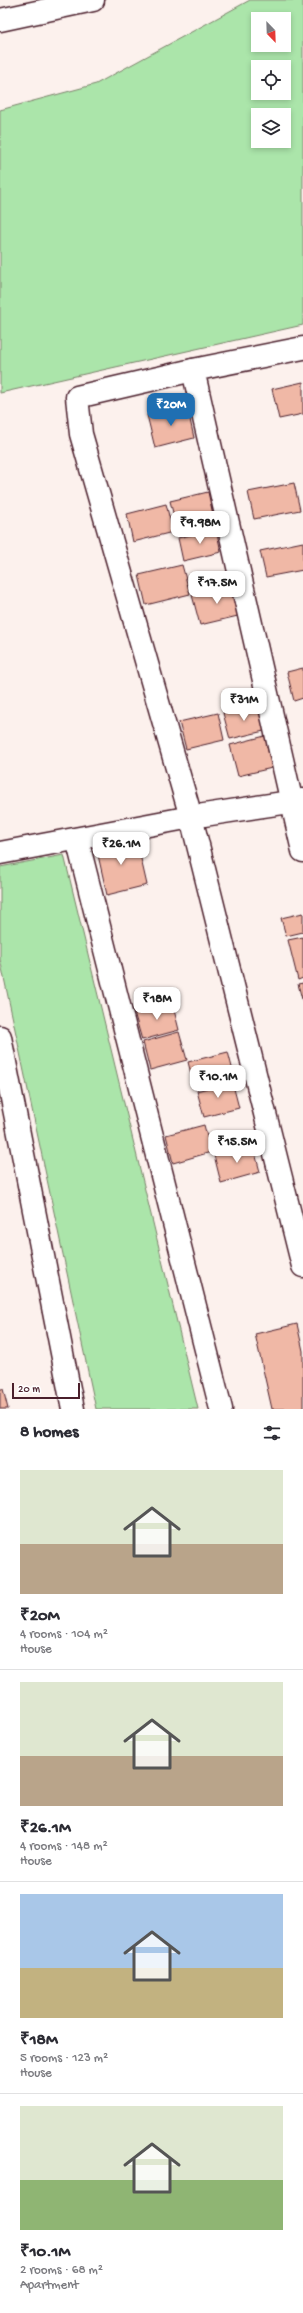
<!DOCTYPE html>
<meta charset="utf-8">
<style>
:root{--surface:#fff;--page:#f7f7f7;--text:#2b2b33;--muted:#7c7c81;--line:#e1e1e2;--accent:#1f6fb2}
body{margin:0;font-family:"Gochi Hand",sans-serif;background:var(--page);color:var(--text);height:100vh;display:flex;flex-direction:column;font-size:15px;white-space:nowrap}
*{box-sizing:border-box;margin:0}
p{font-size:13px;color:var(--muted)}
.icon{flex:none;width:22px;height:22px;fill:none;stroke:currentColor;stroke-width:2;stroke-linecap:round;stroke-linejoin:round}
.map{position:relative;height:1409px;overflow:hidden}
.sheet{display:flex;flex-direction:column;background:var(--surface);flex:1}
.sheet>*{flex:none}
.needle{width:26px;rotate:157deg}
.tools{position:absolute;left:251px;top:12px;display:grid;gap:8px}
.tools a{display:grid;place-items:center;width:40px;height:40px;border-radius:0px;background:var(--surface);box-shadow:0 2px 6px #0003;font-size:20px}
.scale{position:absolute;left:12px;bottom:10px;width:68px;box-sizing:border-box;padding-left:4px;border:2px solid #4a1f2b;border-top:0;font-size:11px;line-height:14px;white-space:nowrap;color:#4a1f2b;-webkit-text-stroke:3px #fff;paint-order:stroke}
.price{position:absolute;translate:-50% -34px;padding:0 9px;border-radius:8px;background:#fff;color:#222;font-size:13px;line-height:26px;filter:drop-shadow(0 1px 2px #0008)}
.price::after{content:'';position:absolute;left:50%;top:24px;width:12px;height:9px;margin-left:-6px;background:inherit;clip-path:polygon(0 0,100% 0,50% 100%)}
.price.active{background:var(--accent);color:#fff}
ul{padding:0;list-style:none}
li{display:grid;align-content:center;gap:8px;height:212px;padding:0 20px}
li+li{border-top:1px solid var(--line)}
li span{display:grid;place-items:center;height:124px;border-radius:0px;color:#555}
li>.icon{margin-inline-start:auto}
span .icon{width:72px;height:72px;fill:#fffc;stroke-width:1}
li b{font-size:17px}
h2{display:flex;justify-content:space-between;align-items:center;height:48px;padding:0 20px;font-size:17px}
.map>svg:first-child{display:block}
</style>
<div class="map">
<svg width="303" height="1409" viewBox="0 0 303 1409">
<rect width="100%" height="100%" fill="#fcf1ed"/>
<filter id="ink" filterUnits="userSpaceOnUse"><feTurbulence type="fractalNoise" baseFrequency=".025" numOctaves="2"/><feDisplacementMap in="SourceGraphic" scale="8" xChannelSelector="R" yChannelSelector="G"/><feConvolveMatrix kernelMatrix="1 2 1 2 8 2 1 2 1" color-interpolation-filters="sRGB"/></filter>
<g filter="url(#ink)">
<g fill="#abe5aa" stroke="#7a826a" fill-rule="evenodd">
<path d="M250,0H303V325L0,393V110L96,84ZM258,19H284V45H258ZM258,67H284V93H258ZM258,115H284V141H258Z"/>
<path d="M64,855L198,1409H96L0,959V867Z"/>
</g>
<g fill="#f0b8a6" stroke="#4a1f2b">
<path d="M303,382V414L279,419L272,389Z"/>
<path d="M187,406L194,438L155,448L147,415Z"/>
<path d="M294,483L300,510L254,519L248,492Z"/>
<path d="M208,492L214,519L177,528L170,501Z"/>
<path d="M166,504L173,532L133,542L127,514Z"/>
<path d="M216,529L221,552L183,561L178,538Z"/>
<path d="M303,542V570L266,577L260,551Z"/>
<path d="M182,565L190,594L146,605L139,575Z"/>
<path d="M235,585L242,615L200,625L192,595Z"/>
<path d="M303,668V698L294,701L287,672Z"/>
<path d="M258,704L264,731L230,739L223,713Z"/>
<path d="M218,713L224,740L186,749L179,722Z"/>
<path d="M265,736L272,768L238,776L230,745Z"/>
<path d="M136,837L147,885L107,895L96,846Z"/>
<path d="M303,913V932L286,936L281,918Z"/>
<path d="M303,937V978L298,980L288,940Z"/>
<path d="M303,983V1003L298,984Z"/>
<path d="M172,1002L179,1030L142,1040L134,1012Z"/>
<path d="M179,1032L187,1060L150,1070L143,1042Z"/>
<path d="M228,1052L235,1079L195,1089L188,1062Z"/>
<path d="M232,1081L239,1108L204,1117L197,1091Z"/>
<path d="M204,1125L211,1152L173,1163L166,1135Z"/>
<path d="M253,1145L260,1172L221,1183L214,1155Z"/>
<path d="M297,1324L303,1351V1409H272L255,1334Z"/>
<path d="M0,1389H3L8,1409H0Z"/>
</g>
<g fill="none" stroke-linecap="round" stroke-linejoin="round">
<defs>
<g id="minor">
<path d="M0,20L93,0"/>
<path d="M303,348L193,370L303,851"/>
<path d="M193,370L77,397L81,434L191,817L303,1266"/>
<path d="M77,839L221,1409"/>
<path d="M0,853L191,817L303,800"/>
<path d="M0,1037L73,1409"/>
</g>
</defs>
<use href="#minor" stroke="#4a1f2b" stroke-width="25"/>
<use href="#minor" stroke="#fff" stroke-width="22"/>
</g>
</g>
</svg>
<div class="tools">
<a><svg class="needle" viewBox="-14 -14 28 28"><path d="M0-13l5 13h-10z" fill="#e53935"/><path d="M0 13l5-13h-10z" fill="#7c7c81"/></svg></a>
<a><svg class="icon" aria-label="locate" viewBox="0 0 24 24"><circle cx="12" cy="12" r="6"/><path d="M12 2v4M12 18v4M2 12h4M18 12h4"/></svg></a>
<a><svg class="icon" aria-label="layers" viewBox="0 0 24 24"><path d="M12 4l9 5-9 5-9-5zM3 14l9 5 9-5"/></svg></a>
</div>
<div class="scale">20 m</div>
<b class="price active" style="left:171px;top:427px">₹20M</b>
<b class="price" style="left:200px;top:545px">₹9.98M</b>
<b class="price" style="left:217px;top:605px">₹17.5M</b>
<b class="price" style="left:244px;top:722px">₹31M</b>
<b class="price" style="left:121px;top:866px">₹26.1M</b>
<b class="price" style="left:157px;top:1021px">₹18M</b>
<b class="price" style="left:218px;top:1099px">₹10.1M</b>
<b class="price" style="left:237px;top:1164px">₹15.5M</b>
</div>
<section class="sheet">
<h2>8 homes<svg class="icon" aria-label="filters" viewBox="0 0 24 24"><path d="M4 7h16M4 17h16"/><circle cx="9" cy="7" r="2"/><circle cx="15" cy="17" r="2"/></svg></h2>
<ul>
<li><span style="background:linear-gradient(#dfe7d0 60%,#b9a48a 0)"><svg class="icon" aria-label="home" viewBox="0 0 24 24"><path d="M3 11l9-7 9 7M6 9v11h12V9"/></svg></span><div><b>₹20M</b><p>4 rooms · 104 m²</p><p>House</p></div></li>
<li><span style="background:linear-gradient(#dfe7d0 60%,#b9a48a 0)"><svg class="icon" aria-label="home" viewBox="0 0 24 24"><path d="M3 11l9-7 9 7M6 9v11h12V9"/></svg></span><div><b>₹26.1M</b><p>4 rooms · 148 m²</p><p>House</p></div></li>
<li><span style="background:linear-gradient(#a9c7e8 60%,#c2b280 0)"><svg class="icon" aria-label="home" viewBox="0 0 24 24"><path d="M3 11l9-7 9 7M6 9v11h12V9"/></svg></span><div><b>₹18M</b><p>5 rooms · 123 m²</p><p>House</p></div></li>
<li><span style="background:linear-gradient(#dfe7d0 60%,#8fb573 0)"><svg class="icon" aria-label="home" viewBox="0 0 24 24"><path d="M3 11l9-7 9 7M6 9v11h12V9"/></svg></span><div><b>₹10.1M</b><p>2 rooms · 68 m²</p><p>Apartment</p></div></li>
</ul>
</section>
